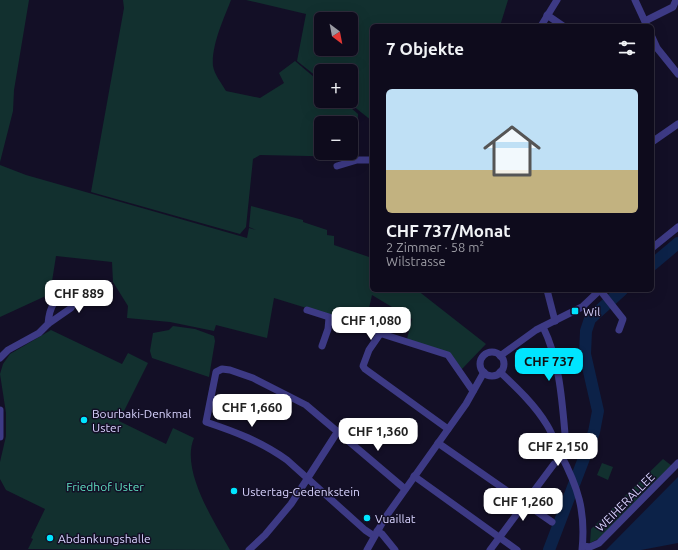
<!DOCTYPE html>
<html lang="de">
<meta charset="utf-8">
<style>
:root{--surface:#0e0b1c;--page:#1c1929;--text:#f1f3f6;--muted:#9b9ba3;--line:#2e2b3b;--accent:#00e5ff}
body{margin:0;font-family:Ubuntu,sans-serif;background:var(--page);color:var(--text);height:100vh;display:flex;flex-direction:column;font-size:15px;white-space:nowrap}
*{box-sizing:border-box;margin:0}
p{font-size:13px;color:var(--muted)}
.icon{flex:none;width:22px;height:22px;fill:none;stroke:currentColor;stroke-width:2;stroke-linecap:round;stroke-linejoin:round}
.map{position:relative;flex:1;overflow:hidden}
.side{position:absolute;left:370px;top:24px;width:284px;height:268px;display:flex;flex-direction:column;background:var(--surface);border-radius:6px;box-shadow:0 4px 16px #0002,0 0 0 1px var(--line)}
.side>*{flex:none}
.needle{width:26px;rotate:148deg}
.fabs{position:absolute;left:314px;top:12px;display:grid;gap:8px}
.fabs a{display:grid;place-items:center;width:44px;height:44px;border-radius:6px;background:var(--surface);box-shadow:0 4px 16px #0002,0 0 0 1px var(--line);font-size:20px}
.price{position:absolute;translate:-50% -34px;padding:0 9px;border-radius:8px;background:#fff;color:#222;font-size:13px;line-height:26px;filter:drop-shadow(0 1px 2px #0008)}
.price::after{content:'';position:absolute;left:50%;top:24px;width:12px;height:9px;margin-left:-6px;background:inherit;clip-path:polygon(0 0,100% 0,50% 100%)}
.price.on{background:var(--accent);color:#111}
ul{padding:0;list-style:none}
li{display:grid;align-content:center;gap:8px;height:212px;padding:0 16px}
li span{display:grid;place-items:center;height:124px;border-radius:6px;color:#555}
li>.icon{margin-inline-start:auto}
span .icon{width:72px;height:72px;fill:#fffc;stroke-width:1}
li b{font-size:17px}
h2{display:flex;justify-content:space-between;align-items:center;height:48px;padding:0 16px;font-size:17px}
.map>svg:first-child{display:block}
</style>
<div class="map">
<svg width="678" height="550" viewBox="0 0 678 550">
<rect width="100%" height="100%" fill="#130f26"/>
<g fill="#12302f" fill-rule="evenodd">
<path d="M0,0H29L14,90L13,111L0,162Z"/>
<path d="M123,0H231C224,18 211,46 213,66C214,74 222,84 226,91L260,98L284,83L279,73L295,61L321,83V101H343L358,114L356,157L260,155L253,159L246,227L240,234L91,192L124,8ZM321,123H351V153H321Z"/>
<path d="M246,0H508L500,26H372V121L347,101H351V71H321V80L297,61L306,14ZM321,19H351V49H321Z"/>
<path d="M0,165L26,175L247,238L249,228L256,230L249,227L251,206L303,220V222L327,230V235L334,236V245L372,258V290H417L486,344L461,370L449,353L407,339L412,319L372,295L365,326L274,298L267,338L216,325L214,331L170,322L127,318L128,306L113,282L112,262L56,256L50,294L0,317Z"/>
<path d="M173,326L195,329L214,336L215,341L209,377L152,358L150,351L153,333L169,330Z"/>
<path d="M51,330L122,364L128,353L148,363L119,421L166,444L173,428L194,438C180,470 215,523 230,550L28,549L33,539L31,538L45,509L6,490L0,479V462L6,436V413L0,374L3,364L10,354Z"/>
<path d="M663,459L672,466L600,538L590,543L591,529Z"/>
<path d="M602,463L613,467L608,480L597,475Z"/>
</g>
<path fill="#0c2248" d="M678,477V543L641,550H606Z"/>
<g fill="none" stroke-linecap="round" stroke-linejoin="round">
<g stroke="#0c2248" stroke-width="12">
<path d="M652,265L678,243"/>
<path d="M549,550L594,432L598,411L585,354L586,331L590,319L622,290"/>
</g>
<g stroke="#3d3a85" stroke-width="7">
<path d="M635,0L647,26"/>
<path d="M547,15L563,26"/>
<path d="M645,21L673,7L676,0"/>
<path d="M541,26L557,0"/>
<path d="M652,37L657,48L678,74"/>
<path d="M652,142L678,124"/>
<path d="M337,166L357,160H372"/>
<path d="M652,248L678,227"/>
<path d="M547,290L555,321"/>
<path d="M600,290L623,319L619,330"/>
<path d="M307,310L448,355L473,391"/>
<path d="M543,327C559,359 562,399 565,434"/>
<path d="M380,334L369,350L363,366L365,369L448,429"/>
<path d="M322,346L328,329L329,318"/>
<circle cx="492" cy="364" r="12"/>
<path d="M500,356L536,330L582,307L600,290"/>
<path d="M0,358L8,350L39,333L48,324L71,308L74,303L73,300C55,288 49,311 48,324"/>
<path d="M500,372C517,388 535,405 547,425C552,433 556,444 560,453C578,487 586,511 582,550"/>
<path d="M0,410V437"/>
<path d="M438,443L552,522"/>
<path d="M414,476L517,550"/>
<path d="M377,531L382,534L395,550"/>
<path d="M374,536L365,530L287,460C262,442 236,432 206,422L216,372L222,369L230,370L253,378L306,405L405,489"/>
<path d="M583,546L590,547L599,543L678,463"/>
<path d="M249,550L265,535L291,504L338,431"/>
<path d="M367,550L385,518L466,404L484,372"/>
<path d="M490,550L554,464"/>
</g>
</g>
<g fill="#00e5ff" stroke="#130f26" stroke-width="1.5">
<rect x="571" y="307" width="8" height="8" rx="2"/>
<circle cx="84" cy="420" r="4"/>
<circle cx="234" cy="491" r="4"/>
<circle cx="367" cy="518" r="4"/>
<circle cx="50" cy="538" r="4"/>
</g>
<g text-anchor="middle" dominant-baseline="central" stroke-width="3" stroke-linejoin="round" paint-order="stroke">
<g font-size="12" fill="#d9d4ff" stroke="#130f26" text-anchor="start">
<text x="583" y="311">Wil</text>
<text x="92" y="413">Bourbaki-Denkmal<tspan x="92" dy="14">Uster</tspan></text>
<text x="242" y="491">Ustertag-Gedenkstein</text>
<text x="375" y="518">Vuaillat</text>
<text x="58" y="538">Abdankungshalle</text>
</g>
<g font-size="12" fill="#5fe0c0" stroke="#130f26">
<text x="105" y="486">Friedhof Uster</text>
</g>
<g font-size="12" fill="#d9d4ff" stroke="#130f26">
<text transform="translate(625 502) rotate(-45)">WEIHERALLEE</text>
</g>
</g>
</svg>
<div class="fabs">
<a><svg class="needle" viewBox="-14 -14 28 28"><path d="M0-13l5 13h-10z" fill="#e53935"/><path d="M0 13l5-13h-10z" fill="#9b9ba3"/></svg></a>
<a>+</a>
<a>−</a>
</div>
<b class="price" style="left:79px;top:314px">CHF 889</b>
<b class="price" style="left:371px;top:341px">CHF 1,080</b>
<b class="price on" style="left:549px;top:382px">CHF 737</b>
<b class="price" style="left:252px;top:428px">CHF 1,660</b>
<b class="price" style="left:378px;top:452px">CHF 1,360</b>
<b class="price" style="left:558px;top:467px">CHF 2,150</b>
<b class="price" style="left:523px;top:522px">CHF 1,260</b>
<section class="side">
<h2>7 Objekte<svg class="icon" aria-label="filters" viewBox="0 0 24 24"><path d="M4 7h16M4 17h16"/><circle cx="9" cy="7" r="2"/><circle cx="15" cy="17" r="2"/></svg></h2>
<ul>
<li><span style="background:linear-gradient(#bfe0f5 65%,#c2b280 0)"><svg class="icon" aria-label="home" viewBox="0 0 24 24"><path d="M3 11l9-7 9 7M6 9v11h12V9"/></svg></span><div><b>CHF 737/Monat</b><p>2 Zimmer · 58 m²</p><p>Wilstrasse</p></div></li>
</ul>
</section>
</div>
